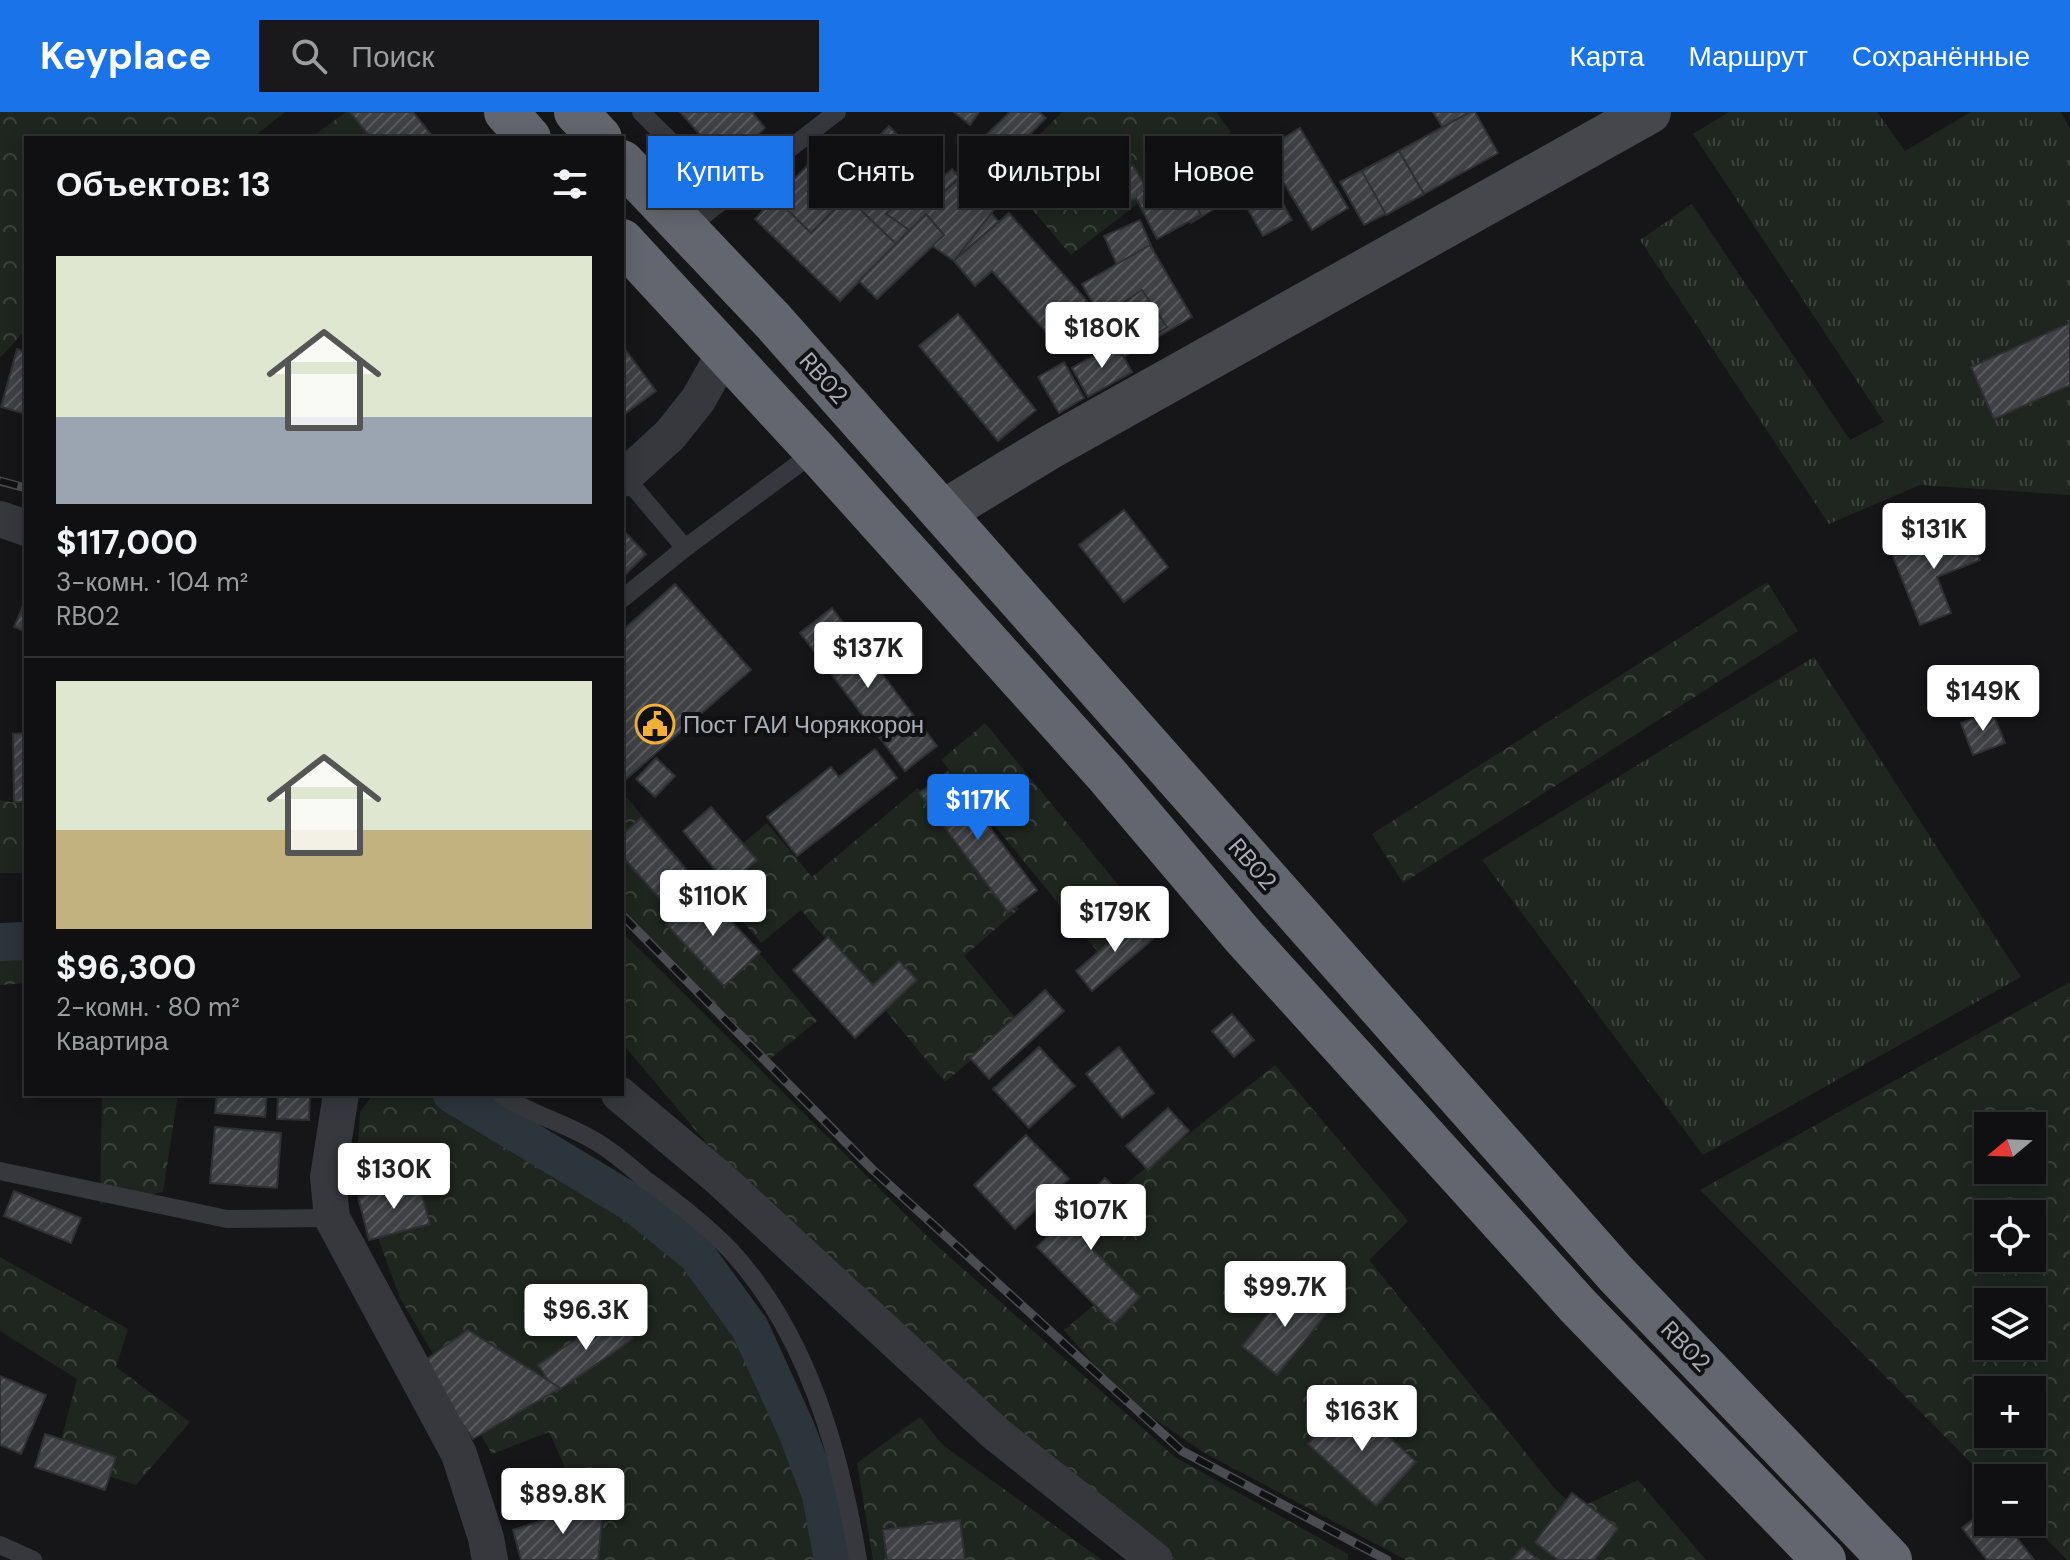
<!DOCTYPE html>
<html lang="ru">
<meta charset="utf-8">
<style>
:root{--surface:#101012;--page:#19191b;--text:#f1f3f6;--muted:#9c9d9f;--line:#303032;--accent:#1a73e8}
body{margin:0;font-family:"DM Sans",sans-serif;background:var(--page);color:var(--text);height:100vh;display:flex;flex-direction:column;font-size:30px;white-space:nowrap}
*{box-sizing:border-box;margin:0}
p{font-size:26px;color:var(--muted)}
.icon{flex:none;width:44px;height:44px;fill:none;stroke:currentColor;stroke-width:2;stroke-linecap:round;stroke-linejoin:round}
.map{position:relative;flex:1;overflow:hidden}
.details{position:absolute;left:24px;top:24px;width:600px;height:960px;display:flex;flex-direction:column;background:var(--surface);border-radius:0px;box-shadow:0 4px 20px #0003,0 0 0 2px var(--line)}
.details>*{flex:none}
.hud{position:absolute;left:648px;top:24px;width:760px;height:72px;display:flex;gap:16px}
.needle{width:52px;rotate:251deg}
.buttons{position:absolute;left:1974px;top:1000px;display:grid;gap:16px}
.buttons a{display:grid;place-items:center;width:72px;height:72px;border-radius:0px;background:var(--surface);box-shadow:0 4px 20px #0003,0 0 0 2px var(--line);font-size:40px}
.price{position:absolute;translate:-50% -68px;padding:0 18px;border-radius:8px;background:#fff;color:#222;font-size:26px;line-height:52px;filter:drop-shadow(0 2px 4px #0008)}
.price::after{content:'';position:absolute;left:50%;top:48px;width:24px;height:18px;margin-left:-12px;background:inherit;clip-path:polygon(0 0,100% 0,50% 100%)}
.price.on{background:var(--accent);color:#fff}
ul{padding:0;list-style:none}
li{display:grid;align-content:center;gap:16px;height:424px;padding:0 32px}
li+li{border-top:2px solid var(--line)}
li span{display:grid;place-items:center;height:248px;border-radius:0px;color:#555}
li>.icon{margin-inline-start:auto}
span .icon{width:144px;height:144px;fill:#fffc;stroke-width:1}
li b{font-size:34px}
h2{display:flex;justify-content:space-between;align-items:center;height:96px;padding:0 32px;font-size:34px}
.pill{padding:0 28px;border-radius:0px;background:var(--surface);box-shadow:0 4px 20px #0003,0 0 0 2px var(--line);font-size:28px;line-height:72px}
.pill.on{background:var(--accent);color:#fff}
header{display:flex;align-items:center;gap:48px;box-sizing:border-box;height:112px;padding:0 40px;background:var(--accent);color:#fff}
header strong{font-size:38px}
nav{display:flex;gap:44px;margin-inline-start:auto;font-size:28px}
.search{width:560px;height:72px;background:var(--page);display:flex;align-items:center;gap:20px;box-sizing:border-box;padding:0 28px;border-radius:0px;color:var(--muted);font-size:30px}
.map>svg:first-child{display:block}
</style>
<header>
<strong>Keyplace</strong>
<div class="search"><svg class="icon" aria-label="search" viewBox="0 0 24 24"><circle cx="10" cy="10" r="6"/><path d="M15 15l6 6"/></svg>Поиск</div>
<nav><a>Карта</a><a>Маршрут</a><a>Сохранённые</a></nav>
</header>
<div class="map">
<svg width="2070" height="1448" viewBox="0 0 2070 1448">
<defs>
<pattern id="grass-tufts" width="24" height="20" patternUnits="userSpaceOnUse" patternTransform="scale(2)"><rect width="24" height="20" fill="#1e261f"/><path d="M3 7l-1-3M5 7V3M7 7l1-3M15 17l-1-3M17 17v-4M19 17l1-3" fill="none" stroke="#3c433d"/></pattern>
<pattern id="forest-crowns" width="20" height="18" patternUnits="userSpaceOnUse" patternTransform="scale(2)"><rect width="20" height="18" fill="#1e261f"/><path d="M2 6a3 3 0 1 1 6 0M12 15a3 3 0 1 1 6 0" fill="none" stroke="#3c433d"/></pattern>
<pattern id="building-hatch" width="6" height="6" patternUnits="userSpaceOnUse" patternTransform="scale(2)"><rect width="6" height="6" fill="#404145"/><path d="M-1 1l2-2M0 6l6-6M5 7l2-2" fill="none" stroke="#595a5e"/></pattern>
</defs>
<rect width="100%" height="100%" fill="#161618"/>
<g fill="url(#grass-tufts)">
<path d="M1729,0H1877L1905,39L1971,0H2061L2070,17V383L1920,373L1829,412L1640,128L1692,92L1850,328L1884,310L1693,22Z"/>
<path d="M1814,545L2021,865L1703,1043L1482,748Z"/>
</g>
<g fill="url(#forest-crowns)" fill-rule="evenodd">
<path d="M0,0H285L252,26H26V217L0,246Z"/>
<path d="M346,0H367L391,26H310Z"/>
<path d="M1062,0H1216L1231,20L1071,143L1001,61Z"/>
<path d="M1767,470L1798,519L1403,771L1372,722Z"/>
<path d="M985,611L1152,814L1107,851L941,648Z"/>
<path d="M918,676L1019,797L964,844L1018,909L945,970L801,798L761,831L704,764L767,711L812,765Z"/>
<path d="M622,680L817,909L770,947L622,797Z"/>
<path d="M0,688L26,693V761H0Z"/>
<path d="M622,820L934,1131L1175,1345L1348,1442V1448H1175L1002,1316L785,1124L622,931Z"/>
<path d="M0,837H26V871L0,873Z"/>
<path d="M2070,870V1448H2067L2030,1410H2032V1366L1988,1368L1700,1078ZM1988,1014H2032V1058H1988ZM1988,1102H2032V1146H1988ZM1988,1190H2032V1234H1988ZM1988,1278H2032V1322H1988Z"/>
<path d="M1275,953L1408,1109L1369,1148L1556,1378L1577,1397L1638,1368L1706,1448H1406L1203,1340L1122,1285L1064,1218L1105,1184L1058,1126Z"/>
<path d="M102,982H178L163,1080L100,1092Z"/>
<path d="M373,982H430L624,1099L686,1150L743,1223L787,1320L810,1389L822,1448H546L564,1353L549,1320L492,1342L400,1186L356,1065L360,1000Z"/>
<path d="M0,1145L128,1217L116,1255L190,1310L136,1373L56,1347L77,1267L0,1219Z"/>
<path d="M920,1305L943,1333L1102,1448H873L857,1351Z"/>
</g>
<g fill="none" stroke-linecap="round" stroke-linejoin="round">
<g stroke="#2c353c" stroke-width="38">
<path d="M0,830L26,829"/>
<path d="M452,982L634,1092L696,1142L750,1216L796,1317L821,1383L833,1448"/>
</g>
</g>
<g fill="url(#building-hatch)" stroke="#303034" stroke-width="2">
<path d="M350,0H413L434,26H371Z"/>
<path d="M680,0H752L765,16L725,51Z"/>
<path d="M954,0H979L970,13Z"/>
<path d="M1010,0H1039L1046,6L1001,51L980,29Z"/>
<path d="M1433,0H1468V1L1443,16Z"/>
<path d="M1470,0H1475L1498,41L1424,82L1399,39Z"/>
<path d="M889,14L911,37L873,75L850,53Z"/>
<path d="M1300,16L1348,96L1312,118L1264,38Z"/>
<path d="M1399,39L1424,82L1364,113L1340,70Z"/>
<path d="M1399,39L1424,82L1386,103L1362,59Z"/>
<path d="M1254,40L1292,108L1263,124L1225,57Z"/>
<path d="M1216,44L1239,82L1191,111L1167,73Z"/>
<path d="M812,49L847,85L811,121L775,86Z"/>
<path d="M850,53L912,115L896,132L832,71Z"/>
<path d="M1133,53L1144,72L1176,55L1201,103L1157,127L1136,86L1123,92L1110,66Z"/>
<path d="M952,57L999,110L961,142L915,90Z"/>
<path d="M969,57L999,91L954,149L886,102L930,63L945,79Z"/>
<path d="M847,85L896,132L840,189L755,107L775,86L811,121Z"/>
<path d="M1009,101L1087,189L1049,223L992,159L975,174L954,149Z"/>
<path d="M926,102L944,123L877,187L859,169Z"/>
<path d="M1140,108L1156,145L1121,162L1104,124Z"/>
<path d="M1150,133L1192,205L1124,245L1082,172Z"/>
<path d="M1142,178L1167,215L1114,252L1089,214Z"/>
<path d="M958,202L1036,298L998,329L919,234Z"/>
<path d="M2070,211V273L1994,307L1971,255Z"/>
<path d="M1116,231L1132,260L1088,285L1072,256Z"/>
<path d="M622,233L656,279L622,304Z"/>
<path d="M17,237L26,240V302L1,295Z"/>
<path d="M1064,250L1084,286L1059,301L1038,265Z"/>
<path d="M1124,398L1168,455L1124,490L1079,433Z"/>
<path d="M1967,415L1980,448L1937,465L1951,501L1920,513L1893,444Z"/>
<path d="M622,417L646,442L622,466Z"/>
<path d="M675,472L751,558L624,669L622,667V519Z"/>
<path d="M26,487V520L14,515Z"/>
<path d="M832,496L937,634L905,659L800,521Z"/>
<path d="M1992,599L2005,631L1973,643L1961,611Z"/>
<path d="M26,621V690H14L13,622Z"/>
<path d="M875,637L897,666L797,744L767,705L831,655L839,665Z"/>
<path d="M656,646L675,664L655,685L636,667Z"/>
<path d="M948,660L1037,778L1008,800L919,681Z"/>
<path d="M711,695L757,748L728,773L683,719Z"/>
<path d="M641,706L697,770L668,796L622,744V723Z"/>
<path d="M702,778L760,840L724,874L666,812Z"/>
<path d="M1138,806L1154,826L1092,879L1076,859Z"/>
<path d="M828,825L873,873L899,849L917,868L855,926L793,858Z"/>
<path d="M1045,878L1064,899L989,967L970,946Z"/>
<path d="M1232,902L1254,928L1234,945L1212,919Z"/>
<path d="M1039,935L1075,974L1029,1016L993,977Z"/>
<path d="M1119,935L1154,981L1122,1006L1086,962Z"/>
<path d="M217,982H267L265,1005L215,1001Z"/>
<path d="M278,982H310L309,1008L277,1007Z"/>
<path d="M1168,996L1189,1019L1148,1058L1126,1034Z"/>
<path d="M215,1015L281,1021L277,1076L210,1071Z"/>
<path d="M1026,1023L1069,1067L1015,1117L974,1073Z"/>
<path d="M1105,1066L1128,1089L1086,1131L1140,1185L1114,1212L1037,1135Z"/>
<path d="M418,1069L430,1112L369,1128L358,1085Z"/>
<path d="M14,1079L81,1106L71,1131L4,1104Z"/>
<path d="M1293,1171L1328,1200L1277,1263L1242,1234Z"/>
<path d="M616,1200L634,1226L556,1280L538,1253Z"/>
<path d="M468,1218L560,1276L473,1327L420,1252Z"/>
<path d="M0,1264L46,1283L21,1342L0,1333Z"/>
<path d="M1349,1287L1416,1350L1376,1394L1308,1332Z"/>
<path d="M45,1322L116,1345L105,1378L35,1355Z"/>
<path d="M1572,1381L1618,1416L1594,1448H1558L1535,1430Z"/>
<path d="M604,1388L598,1448H521L513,1418Z"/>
<path d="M1988,1396V1410H2005L2034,1448H1987L1962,1416Z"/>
<path d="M960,1408L965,1448H887L883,1418Z"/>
<path d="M1522,1435L1539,1448H1512Z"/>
</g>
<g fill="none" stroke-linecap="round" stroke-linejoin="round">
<g stroke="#37383d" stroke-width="18">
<path d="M641,0L727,85"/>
<path d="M686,117L837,0"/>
<path d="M625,365L685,436"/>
<path d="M622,487L685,436L816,339"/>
<path d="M500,982C529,1002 563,1010 593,1028C612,1038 629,1054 646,1068C675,1089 705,1112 730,1138C807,1221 840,1339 858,1448"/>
<path d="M0,1059L227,1107L332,1106"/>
<path d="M0,1433L33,1448"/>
</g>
<g stroke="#37383d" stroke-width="36">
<path d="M622,367L670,323L698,288L725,240"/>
<path d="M0,407L26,416"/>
<path d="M341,982L328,1065L332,1106L459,1342L486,1426L490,1448"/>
<path d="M619,982L719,1066L995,1321L1155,1448"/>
</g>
<path stroke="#45474d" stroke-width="44" d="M943,400L1052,334L1649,0"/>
<g stroke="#63666e" stroke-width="44">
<path d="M506,0L529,26"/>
<path d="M576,0L600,26"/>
<path d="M622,50L774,210L1616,1162L1890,1448"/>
<path d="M622,129L816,339L1106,662L1244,825L1578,1194L1824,1448"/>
</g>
<defs>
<g id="rail">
<path d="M0,369L26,376"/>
<path d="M622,803L872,1057L1182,1339L1387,1448"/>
</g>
</defs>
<use href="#rail" stroke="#4a4c52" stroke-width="9"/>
<use href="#rail" stroke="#111113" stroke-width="6" stroke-dasharray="18" stroke-linecap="butt"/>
</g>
<defs>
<symbol id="civic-ring" viewBox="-11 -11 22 22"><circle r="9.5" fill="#111113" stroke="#f2b134" stroke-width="1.5"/><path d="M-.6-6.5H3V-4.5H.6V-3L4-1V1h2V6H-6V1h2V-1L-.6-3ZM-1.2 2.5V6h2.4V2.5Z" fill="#f2b134"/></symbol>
</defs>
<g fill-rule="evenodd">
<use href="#civic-ring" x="633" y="590" width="44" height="44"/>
</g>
<g text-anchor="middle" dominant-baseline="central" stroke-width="8" stroke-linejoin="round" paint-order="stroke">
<g font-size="24" fill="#a8adb8" stroke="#111113">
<text transform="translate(824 266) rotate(48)">RB02</text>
<text transform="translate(1253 752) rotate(49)">RB02</text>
<text transform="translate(1686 1234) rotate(46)">RB02</text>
</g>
<g font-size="24" fill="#a8adb8" stroke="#111113" text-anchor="start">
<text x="683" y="612">Пост ГАИ Чоряккорон</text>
</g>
</g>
</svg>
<div class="buttons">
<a><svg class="needle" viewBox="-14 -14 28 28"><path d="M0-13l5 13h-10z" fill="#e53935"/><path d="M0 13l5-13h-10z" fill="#9c9d9f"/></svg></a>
<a><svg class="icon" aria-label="locate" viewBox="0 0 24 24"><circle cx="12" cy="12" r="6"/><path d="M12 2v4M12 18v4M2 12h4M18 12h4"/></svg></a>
<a><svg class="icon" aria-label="layers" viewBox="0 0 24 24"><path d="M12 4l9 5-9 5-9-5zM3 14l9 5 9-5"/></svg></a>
<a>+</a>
<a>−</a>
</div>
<b class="price" style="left:1102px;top:258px">$180K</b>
<b class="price" style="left:1934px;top:459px">$131K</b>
<b class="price" style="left:868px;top:578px">$137K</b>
<b class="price" style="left:1983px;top:621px">$149K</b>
<b class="price on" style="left:978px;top:730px">$117K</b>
<b class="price" style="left:713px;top:826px">$110K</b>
<b class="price" style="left:1115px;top:842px">$179K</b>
<b class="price" style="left:394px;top:1099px">$130K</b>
<b class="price" style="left:1091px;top:1140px">$107K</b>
<b class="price" style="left:1285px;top:1217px">$99.7K</b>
<b class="price" style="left:586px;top:1240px">$96.3K</b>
<b class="price" style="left:1362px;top:1341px">$163K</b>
<b class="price" style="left:563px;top:1424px">$89.8K</b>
<div class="hud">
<a class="pill on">Купить</a>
<a class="pill">Снять</a>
<a class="pill">Фильтры</a>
<a class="pill">Новое</a>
</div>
<section class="details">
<h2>Объектов: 13<svg class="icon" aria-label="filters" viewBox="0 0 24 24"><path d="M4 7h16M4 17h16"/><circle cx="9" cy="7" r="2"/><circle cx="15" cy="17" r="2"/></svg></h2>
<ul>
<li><span style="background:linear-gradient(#dfe7d0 65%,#9aa5b1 0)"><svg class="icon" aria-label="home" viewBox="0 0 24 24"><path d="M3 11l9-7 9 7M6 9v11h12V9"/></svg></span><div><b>$117,000</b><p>3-комн. · 104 m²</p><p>RB02</p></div></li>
<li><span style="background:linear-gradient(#dfe7d0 60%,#c2b280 0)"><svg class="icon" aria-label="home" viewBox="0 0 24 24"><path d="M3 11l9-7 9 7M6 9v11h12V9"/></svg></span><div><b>$96,300</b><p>2-комн. · 80 m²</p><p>Квартира</p></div></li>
</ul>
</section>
</div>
